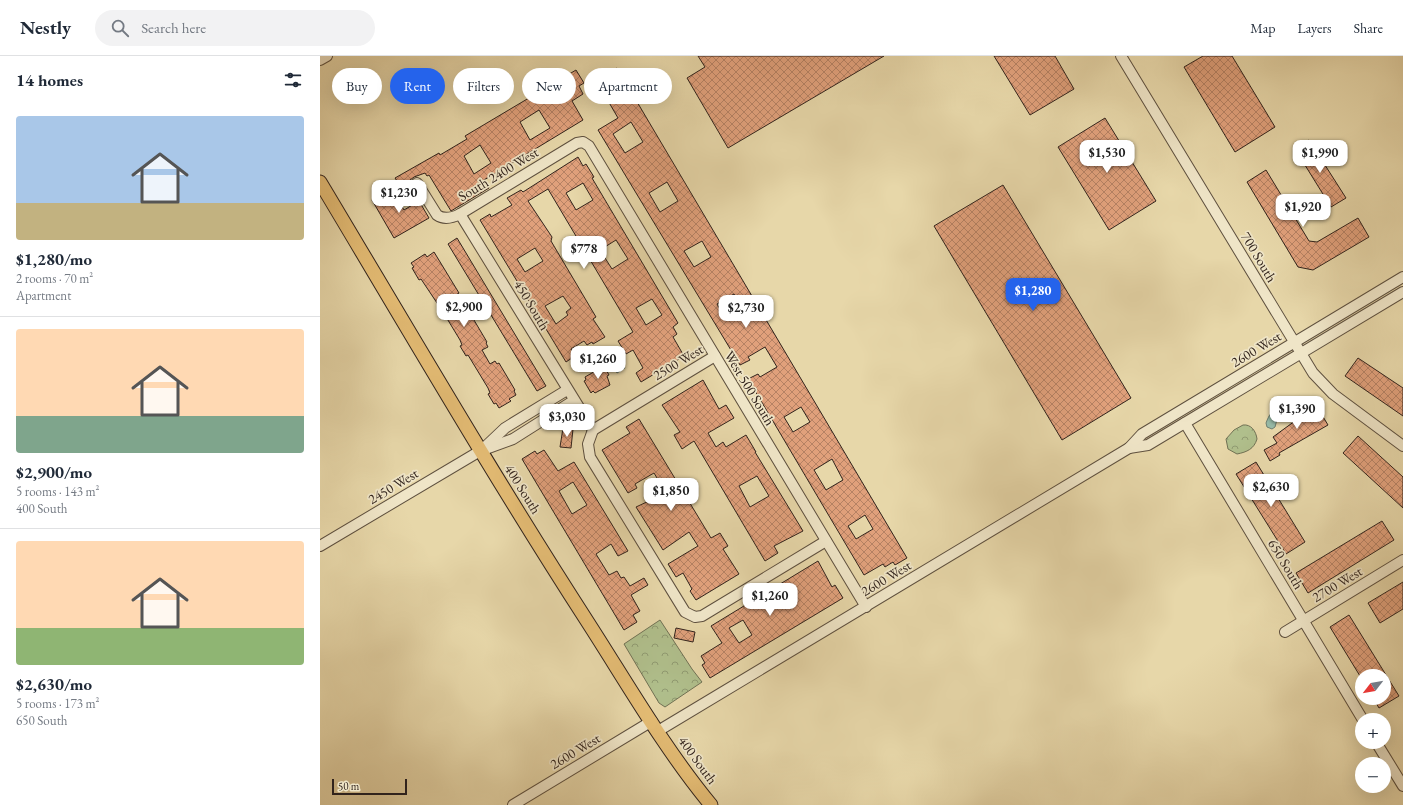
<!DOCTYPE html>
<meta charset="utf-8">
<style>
:root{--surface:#fff;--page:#f2f2f3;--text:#1f2937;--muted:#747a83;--line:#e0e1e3;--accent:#2563eb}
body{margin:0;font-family:"EB Garamond",serif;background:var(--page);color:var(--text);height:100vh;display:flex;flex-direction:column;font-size:15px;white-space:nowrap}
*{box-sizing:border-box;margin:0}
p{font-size:13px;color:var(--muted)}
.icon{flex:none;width:22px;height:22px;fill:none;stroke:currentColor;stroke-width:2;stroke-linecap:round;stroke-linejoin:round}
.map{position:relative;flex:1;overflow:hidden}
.panel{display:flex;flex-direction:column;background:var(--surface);width:320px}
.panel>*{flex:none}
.guide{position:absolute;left:12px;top:12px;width:380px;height:36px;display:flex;gap:8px}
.needle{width:26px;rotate:239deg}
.controls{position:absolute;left:1035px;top:613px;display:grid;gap:8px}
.controls a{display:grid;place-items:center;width:36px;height:36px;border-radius:50%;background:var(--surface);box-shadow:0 4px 16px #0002;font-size:20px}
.scale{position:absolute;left:12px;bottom:10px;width:75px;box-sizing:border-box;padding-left:4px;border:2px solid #31231c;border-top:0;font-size:11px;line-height:14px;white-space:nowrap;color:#31231c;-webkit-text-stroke:3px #efe5c7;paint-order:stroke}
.price{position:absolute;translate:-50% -34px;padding:0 9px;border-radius:8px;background:#fff;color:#222;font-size:13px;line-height:26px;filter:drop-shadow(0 1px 2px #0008)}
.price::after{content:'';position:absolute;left:50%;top:24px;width:12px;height:9px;margin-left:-6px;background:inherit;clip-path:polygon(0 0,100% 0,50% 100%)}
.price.on{background:var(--accent);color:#fff}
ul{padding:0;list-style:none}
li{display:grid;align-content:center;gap:8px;height:212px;padding:0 16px}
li+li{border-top:1px solid var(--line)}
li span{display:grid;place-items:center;height:124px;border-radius:4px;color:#555}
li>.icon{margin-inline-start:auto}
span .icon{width:72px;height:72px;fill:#fffc;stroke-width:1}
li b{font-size:17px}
h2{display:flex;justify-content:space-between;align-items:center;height:48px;padding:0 16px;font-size:17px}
.chip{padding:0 14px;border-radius:18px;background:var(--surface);box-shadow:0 4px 16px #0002;font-size:14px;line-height:36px}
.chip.on{background:var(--accent);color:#fff}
header{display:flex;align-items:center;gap:24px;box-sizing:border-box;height:56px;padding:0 20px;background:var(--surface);border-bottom:1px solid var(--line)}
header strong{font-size:19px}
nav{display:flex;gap:22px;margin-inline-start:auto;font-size:14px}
.search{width:280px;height:36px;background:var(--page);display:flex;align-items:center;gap:10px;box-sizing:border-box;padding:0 14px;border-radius:22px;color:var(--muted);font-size:15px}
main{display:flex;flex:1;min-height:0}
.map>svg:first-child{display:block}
</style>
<header>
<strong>Nestly</strong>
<div class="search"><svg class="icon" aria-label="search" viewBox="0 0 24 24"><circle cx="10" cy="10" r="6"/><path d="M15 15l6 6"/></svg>Search here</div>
<nav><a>Map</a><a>Layers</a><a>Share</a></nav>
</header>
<main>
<section class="panel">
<h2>14 homes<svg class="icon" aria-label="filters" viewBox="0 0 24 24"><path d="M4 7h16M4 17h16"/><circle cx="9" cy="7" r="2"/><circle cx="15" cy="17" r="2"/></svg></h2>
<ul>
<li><span style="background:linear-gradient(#a9c7e8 70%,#c2b280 0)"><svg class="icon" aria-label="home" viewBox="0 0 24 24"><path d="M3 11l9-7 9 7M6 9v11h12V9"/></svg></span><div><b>$1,280/mo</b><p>2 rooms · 70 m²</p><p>Apartment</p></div></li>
<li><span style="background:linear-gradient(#ffd9b3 70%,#7fa58c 0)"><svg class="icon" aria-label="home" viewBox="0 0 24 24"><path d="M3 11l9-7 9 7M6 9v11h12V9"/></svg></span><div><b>$2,900/mo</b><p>5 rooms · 143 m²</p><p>400 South</p></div></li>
<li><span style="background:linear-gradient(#ffd9b3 70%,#8fb573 0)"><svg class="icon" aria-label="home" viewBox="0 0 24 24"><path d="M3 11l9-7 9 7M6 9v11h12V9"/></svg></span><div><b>$2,630/mo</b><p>5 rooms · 173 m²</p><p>650 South</p></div></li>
</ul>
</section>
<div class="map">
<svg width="1083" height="749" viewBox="0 0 1083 749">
<defs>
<pattern id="park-crowns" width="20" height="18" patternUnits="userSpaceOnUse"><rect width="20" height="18" fill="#b0bf8c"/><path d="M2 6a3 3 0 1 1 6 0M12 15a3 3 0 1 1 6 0" fill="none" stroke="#909b72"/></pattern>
<pattern id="water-ripples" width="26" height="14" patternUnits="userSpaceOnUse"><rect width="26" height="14" fill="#97baa6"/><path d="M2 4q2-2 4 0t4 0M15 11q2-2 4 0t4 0" fill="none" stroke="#7c9786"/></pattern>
<pattern id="building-cross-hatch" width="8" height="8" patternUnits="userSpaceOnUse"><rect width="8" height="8" fill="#e0a07b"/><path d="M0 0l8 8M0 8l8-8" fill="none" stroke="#b68264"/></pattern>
</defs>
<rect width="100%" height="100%" fill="#e7d7a9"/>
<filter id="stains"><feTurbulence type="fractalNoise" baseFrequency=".005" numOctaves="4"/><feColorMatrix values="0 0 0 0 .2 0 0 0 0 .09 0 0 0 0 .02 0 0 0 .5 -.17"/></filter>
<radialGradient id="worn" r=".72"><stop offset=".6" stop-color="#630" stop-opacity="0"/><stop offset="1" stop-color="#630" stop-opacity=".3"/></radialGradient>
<g fill="url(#park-crowns)" stroke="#707154">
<path d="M923,369C931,368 936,375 937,383C934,393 927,396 917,398L908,393L906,383L914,374Z"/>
<path d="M340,564L372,613L382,626L345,651L339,647L304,588Z"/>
</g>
<g fill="url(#water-ripples)" stroke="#6e7e6f">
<path d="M295,297L305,312L297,317L288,302Z"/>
<path d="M963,350L964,354L958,360L955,371L952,373L947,371L946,367C949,359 953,351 963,350Z"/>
</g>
<g fill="url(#building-cross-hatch)" stroke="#31231c" fill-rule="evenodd">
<path d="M378,0H564L408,92L367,22L385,11Z"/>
<path d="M674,0H735L754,33L710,59Z"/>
<path d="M883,0H912L955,71L915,96L864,11Z"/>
<path d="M297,12L587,502L575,509L573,506L565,511L563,508L544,519L428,323L438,318L440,321L457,311L445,291L428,301L430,304L420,309L278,74L298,62L280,31L288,27L284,20ZM311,66L323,86L305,97L293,78ZM347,126L358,145L340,156L329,137ZM382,185L391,201L374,211L364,195ZM414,238L423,254L406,264L397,248ZM481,351L490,366L473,376L464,361ZM512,403L523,424L506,434L494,414ZM545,459L553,473L536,483L528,470Z"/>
<path d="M256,14L264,27L259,30L263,38L252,45L263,64L164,124L169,132L131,155L109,119L107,120L105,117L94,121L81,131L75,122L119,97L120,99L147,83L145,80ZM219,54L230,72L210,84L200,66ZM160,89L171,107L154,118L144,100Z"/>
<path d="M785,62L836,145L789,174L738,91Z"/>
<path d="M989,84L1026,142L1011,151L975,93Z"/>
<path d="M258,101L263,110L266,108L274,121L272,122L358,267L353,271L357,278L353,281L364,300L321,326L316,317L323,312L313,294L306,298L298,285L313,276L228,133L208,145L232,181L231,185L276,261L273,263L285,281L273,288L272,286L267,289L264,285L251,293L255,300L246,306L160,164L170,158L171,161L192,149L187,142L201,134L203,136ZM263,127L273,144L256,154L246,137ZM296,184L308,203L292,213L280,194ZM215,192L223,205L205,216L197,203ZM243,240L251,252L246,256L248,259L236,268L225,250ZM332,243L342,259L326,269L316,252Z"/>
<path d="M946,114L989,185L997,186L1038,162L1049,181L993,214L978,211L927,126Z"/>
<path d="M683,129L811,342L742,384L614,170Z"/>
<path d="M72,134L84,154L99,145L109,162L74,182L52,144Z"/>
<path d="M137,182L226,330L217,335L128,188Z"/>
<path d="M114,196L139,237L131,242L142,260L147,257L149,260L151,259L167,286L166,287L168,291L162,294L170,308L175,305L177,308L179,307L195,334L194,335L196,339L189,343L191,345L179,352L176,347L174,348L168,338L170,337L168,332L148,299L146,300L140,290L142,289L140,284L123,256L101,223L99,224L92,212L94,211L91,207L105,198L107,201Z"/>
<path d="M1038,302L1083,332V360L1025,320Z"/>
<path d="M284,310L289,319L287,320L290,329L275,337L273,335L271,337L264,325L266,324L265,321Z"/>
<path d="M383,324L399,353L406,349L414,362L388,377L396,391L403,386L406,391L426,379L436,396H435L483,475L454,490L458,497L445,505L374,385L362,393L354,379L360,376L342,349ZM437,420L449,440L430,451L419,430Z"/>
<path d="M986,348L989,353L996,349L1008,369L959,397L960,399L950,405L944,394L957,387L953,381L979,362L975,355Z"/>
<path d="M319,363L391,482L400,477L408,490L403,493L419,518L376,544L370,535L372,533L363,517L356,521L348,508L378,490L369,476L343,494L316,451L346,437L334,417L315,428L317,432L308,437L282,394L310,377L306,371Z"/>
<path d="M243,372L253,373L251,392L240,391Z"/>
<path d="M1038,380L1083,421V452L1023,397Z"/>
<path d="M224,394L238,415L254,406L308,495L298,500L291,488L276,498L289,519L297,515L301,522L304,521L310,530L324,522L328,529L311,539L320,555L313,559L317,566L304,574L202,403L215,395L217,398ZM253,426L267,449L252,458L239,435Z"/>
<path d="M936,406L985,486L966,498L916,418Z"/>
<path d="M1062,465L1074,484L988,537L976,517Z"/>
<path d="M498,505L512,531L515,529L523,542L390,622L382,609L385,607L381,600L402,587L391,570ZM423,564L432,579L419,587L409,572Z"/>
<path d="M1083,526V553L1060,567L1048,547Z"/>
<path d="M1029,559L1079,640L1059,652L1053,642H1064V620H1040L1010,571Z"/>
<path d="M356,572L375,576L373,586L354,582Z"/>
</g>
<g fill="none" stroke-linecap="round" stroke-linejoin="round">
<defs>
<g id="minor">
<path d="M801,0L993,317L1013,338L1083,390"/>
<path d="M0,4L7,0"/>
<path d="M97,127L117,159C124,164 132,162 140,158L257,87L263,86L269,90L546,551"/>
<path d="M140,158L273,374L268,388L270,401L365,556L375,561L382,560L506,485"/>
<path d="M865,367L1043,664"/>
<path d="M273,374L395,300"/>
<path d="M166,390L185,372L247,334"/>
<path d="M809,392L828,389L1083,236"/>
<path d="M0,490L160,395L193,383L253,345"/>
<path d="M965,576L1083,504"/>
<path d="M338,675L809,392L822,378L1083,221"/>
<path d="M1056,686L1083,730"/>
<path d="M193,749L332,665"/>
</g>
<path id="major" d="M0,126C88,273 174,421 267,565C307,627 344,692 391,749"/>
</defs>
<use href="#minor" stroke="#5e503f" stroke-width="12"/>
<use href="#major" stroke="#31231c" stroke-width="15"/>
<use href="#minor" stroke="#efe5c7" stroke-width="10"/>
<use href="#major" stroke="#e4bc74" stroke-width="13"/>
</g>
<g text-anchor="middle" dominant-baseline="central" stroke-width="3.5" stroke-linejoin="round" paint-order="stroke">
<g font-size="14" fill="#31231c" stroke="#efe5c7">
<text transform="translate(178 118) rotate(-31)">South 2400 West</text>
<text transform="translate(939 201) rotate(59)">700 South</text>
<text transform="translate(212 249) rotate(59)">450 South</text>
<text transform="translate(936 293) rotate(-31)">2600 West</text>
<text transform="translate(358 306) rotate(-31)">2500 West</text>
<text transform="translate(430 332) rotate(59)">West 500 South</text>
<text transform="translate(73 430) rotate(-31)">2450 West</text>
<text transform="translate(203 433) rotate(58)">400 South</text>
<text transform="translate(966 508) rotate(59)">650 South</text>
<text transform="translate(566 522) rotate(-31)">2600 West</text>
<text transform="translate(1017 528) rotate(-31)">2700 West</text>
<text transform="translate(255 695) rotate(-31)">2600 West</text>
<text transform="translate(378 704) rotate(54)">400 South</text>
</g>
</g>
<rect width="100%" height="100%" filter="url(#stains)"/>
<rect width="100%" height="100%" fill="url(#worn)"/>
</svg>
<div class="controls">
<a><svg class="needle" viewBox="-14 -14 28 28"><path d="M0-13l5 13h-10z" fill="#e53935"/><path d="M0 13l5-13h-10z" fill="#747a83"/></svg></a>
<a>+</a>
<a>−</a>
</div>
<div class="scale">50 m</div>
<b class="price" style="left:787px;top:118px">$1,530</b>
<b class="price" style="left:1000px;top:118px">$1,990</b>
<b class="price" style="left:79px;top:158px">$1,230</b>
<b class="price" style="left:983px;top:172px">$1,920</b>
<b class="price" style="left:264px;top:214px">$778</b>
<b class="price on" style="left:713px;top:256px">$1,280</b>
<b class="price" style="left:144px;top:272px">$2,900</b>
<b class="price" style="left:426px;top:273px">$2,730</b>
<b class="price" style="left:278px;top:324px">$1,260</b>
<b class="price" style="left:977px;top:374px">$1,390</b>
<b class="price" style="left:247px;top:382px">$3,030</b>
<b class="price" style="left:951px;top:452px">$2,630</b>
<b class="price" style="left:351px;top:456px">$1,850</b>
<b class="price" style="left:450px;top:561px">$1,260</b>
<div class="guide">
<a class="chip">Buy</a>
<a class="chip on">Rent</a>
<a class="chip">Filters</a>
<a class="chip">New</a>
<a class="chip">Apartment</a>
</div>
</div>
</main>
